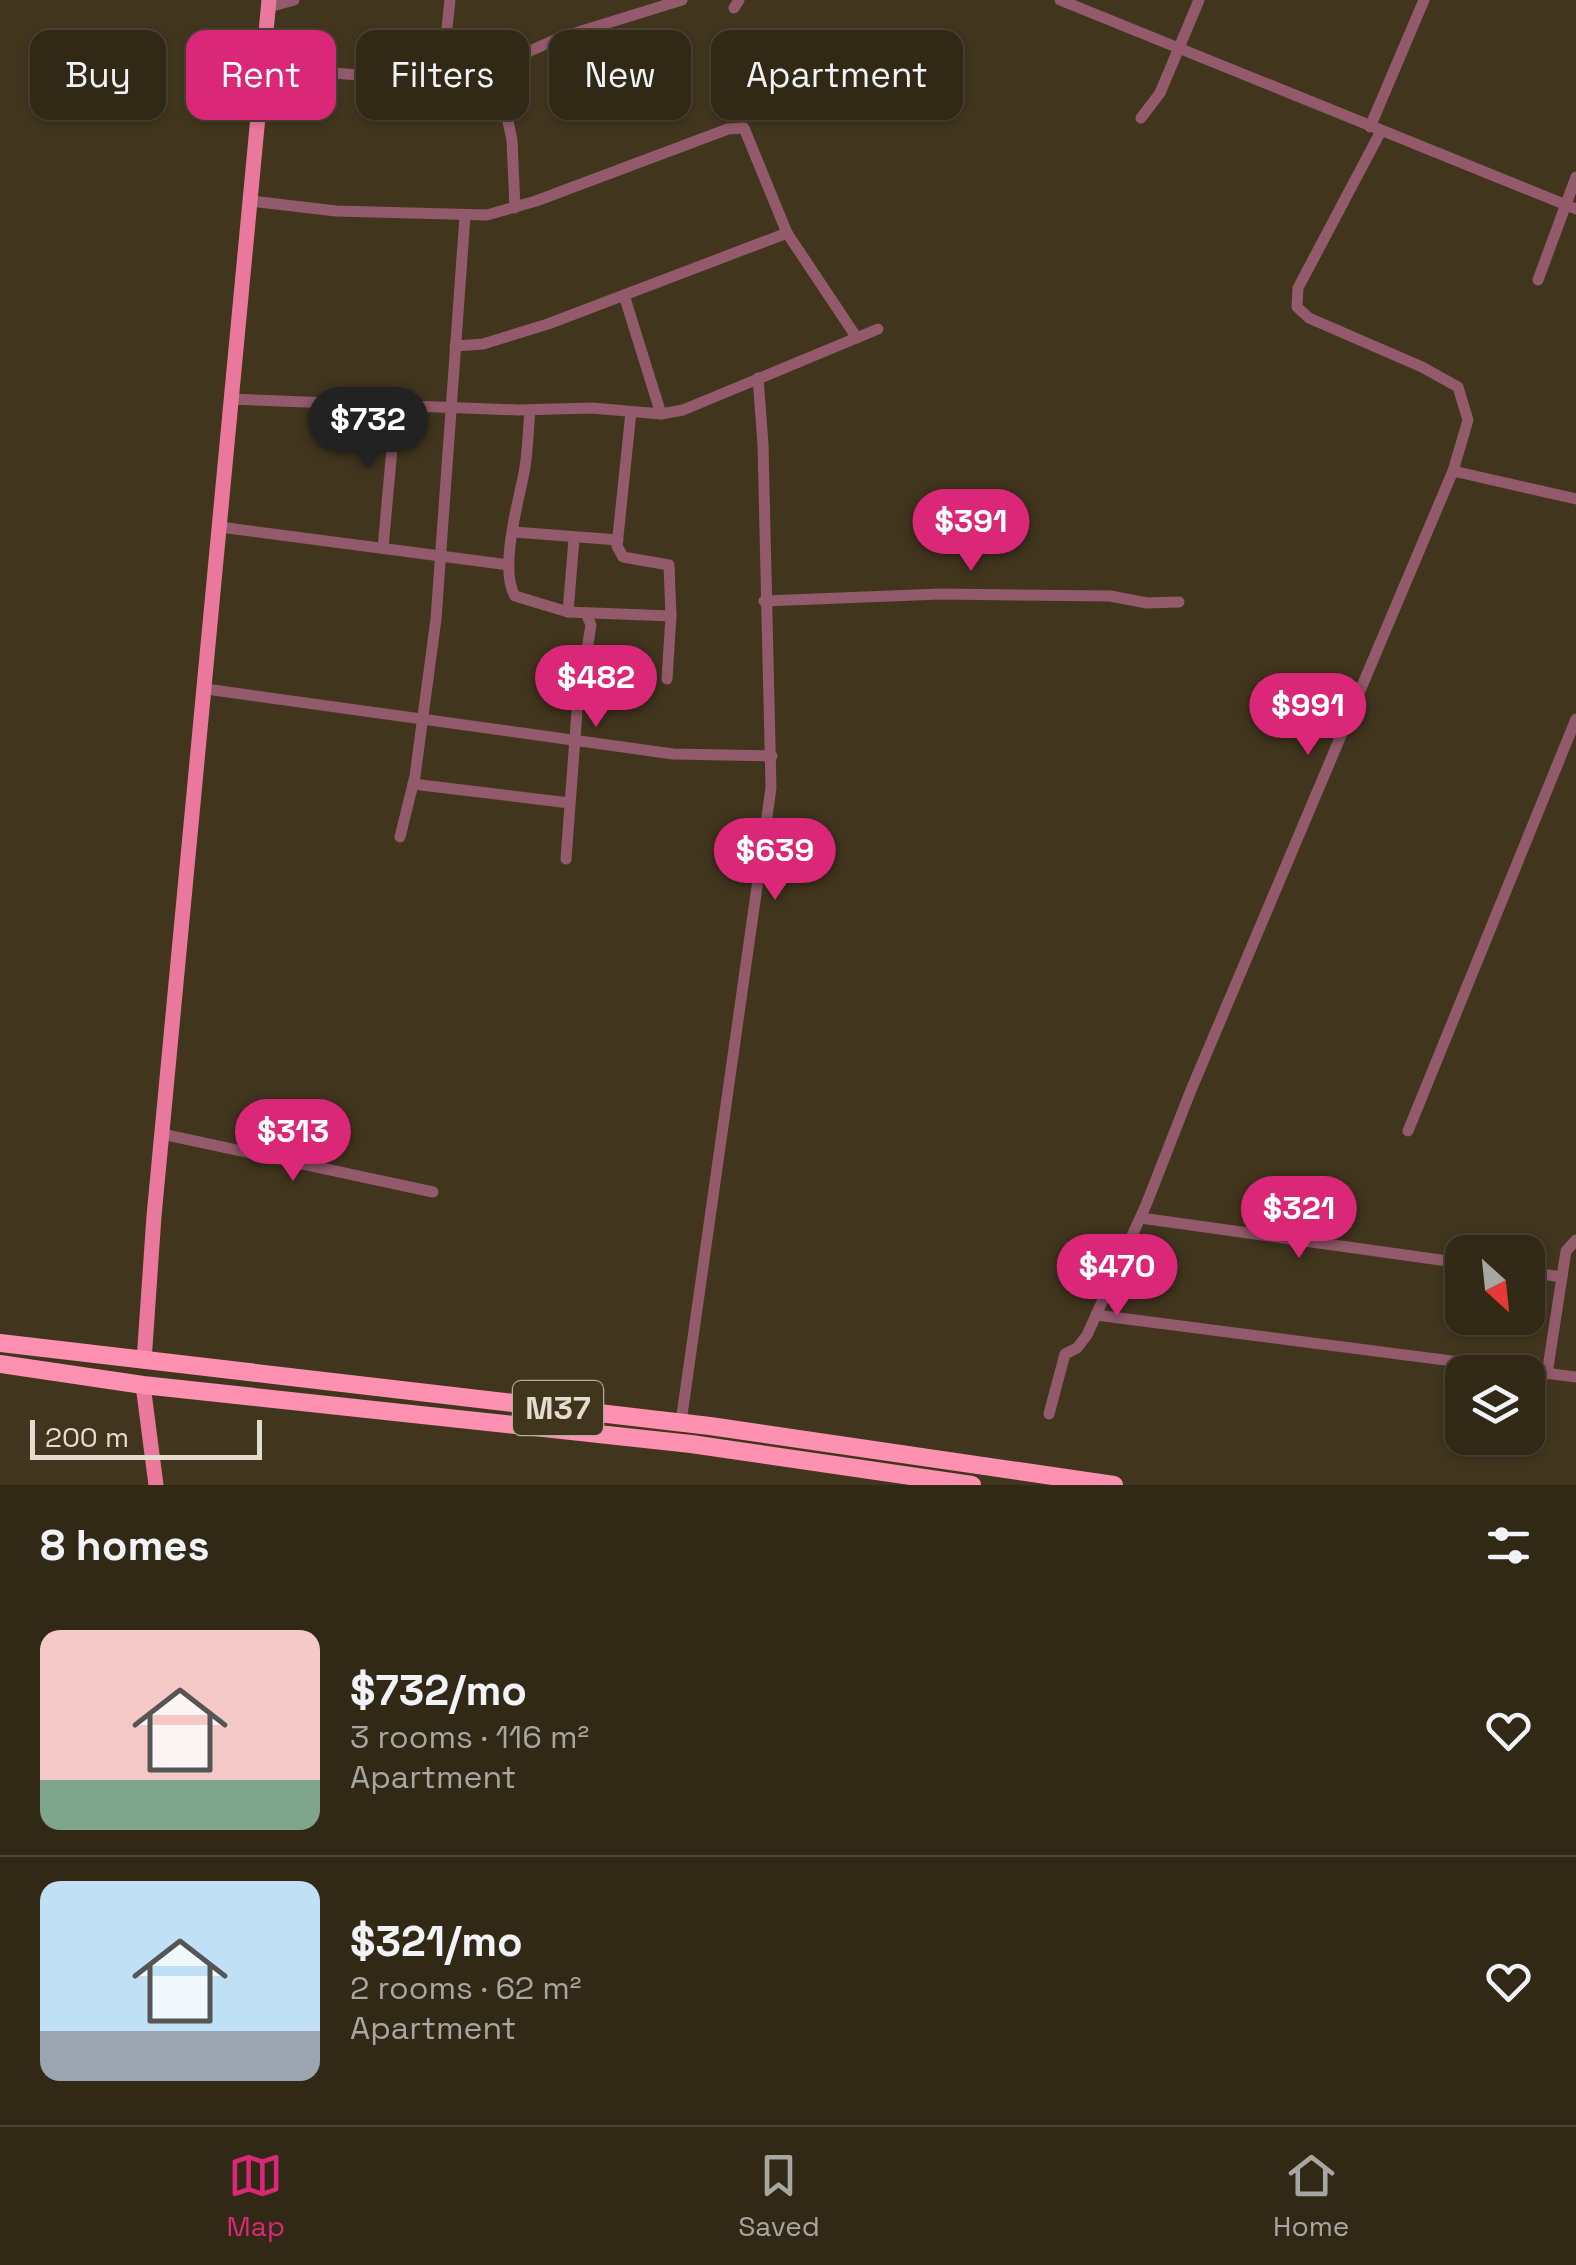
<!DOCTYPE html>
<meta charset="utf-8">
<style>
:root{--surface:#312816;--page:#3d3423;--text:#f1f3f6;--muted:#a8a6a1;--line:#4c4435;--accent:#db2777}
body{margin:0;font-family:"Space Grotesk",sans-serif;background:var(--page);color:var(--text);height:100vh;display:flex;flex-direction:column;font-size:38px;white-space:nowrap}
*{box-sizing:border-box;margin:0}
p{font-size:32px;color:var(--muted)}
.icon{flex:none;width:55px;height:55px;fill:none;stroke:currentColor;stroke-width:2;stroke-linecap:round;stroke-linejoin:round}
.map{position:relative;height:1485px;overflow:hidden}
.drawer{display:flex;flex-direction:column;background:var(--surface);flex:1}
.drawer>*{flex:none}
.guide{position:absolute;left:30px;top:30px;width:1000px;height:90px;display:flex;gap:20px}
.needle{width:65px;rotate:153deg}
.buttons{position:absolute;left:1445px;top:1235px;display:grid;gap:20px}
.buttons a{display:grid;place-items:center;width:100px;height:100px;border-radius:20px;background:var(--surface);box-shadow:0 2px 8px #0004,0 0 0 2px var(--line);font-size:50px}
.scale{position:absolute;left:30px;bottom:25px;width:232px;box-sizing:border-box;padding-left:10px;border:5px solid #e4dccf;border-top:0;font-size:28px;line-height:35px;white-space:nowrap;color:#e4dccf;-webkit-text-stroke:8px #41351e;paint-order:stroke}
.price{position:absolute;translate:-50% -85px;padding:0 22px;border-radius:35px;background:var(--accent);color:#fff;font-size:32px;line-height:65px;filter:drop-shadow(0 2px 5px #0008)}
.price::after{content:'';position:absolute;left:50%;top:60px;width:30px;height:22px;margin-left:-15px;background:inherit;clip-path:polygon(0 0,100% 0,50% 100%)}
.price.active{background:#222;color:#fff}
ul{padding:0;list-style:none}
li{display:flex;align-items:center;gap:30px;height:250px;padding:0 40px}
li+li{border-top:2px solid var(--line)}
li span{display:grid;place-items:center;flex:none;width:280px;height:200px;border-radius:20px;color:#555}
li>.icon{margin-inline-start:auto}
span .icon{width:120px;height:120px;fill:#fffc;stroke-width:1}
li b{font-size:42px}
h2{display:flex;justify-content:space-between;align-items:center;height:120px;padding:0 40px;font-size:42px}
.tag{padding:0 35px;border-radius:20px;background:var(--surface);box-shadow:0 2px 8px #0004,0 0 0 2px var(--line);font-size:35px;line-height:90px}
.tag.active{background:var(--accent);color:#fff}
.tab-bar{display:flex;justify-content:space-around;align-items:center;height:140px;border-top:2px solid var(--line);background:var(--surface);font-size:28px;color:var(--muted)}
.tab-bar a{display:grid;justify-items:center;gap:5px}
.tab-bar .active{color:var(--accent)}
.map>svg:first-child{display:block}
</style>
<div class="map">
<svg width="1576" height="1485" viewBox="0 0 1576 1485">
<rect width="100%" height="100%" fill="#41351e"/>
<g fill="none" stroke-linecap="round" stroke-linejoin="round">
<g stroke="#935a6b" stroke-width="11">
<path d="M1060,0L1576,209"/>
<path d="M269,7L294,0"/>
<path d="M734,8L739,0"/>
<path d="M440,93L450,0"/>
<path d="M503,98L504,79L513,63L530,51L559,38L682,0"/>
<path d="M261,99L333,73L384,77C397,96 413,95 435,96C454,87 483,96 503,98L512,140L515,208"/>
<path d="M1141,118L1160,93L1199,0"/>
<path d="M1370,127L1424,0"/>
<path d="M1381,131L1298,288L1297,307L1309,318L1422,367L1458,387L1468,420L1453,471"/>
<path d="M251,201L336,211L487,215L536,201L728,129L744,128L787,233L857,338"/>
<path d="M1538,280L1576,177"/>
<path d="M624,295L661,414"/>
<path d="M455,346L483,344L548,324L787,233"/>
<path d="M231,399L518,410L592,408L661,414L683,410L878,329"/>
<path d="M530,410C528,430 528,453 524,473C518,503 499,570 515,596L568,612L671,616"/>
<path d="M631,412L617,546L623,557L669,565L671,616L667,679"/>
<path d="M220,527L509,565"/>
<path d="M514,532L618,540"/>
<path d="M383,548L396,404"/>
<path d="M764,601L941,594L1110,596L1147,603L1179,602"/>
<path d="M568,612L574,539"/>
<path d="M206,689L673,754L772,756"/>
<path d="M413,784L569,803"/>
<path d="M400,837L415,776L436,619L465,216"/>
<path d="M566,859L577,711L591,625L586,613"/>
<path d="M1408,1131L1576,719"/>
<path d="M162,1134L433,1192"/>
<path d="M1141,1218L1462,1263"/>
<path d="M1528,1272L1562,1277"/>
<path d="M1096,1315L1576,1377"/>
<path d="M1547,1374L1566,1251L1576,1240"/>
<path d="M1049,1414L1065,1354L1077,1348L1087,1335L1146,1205L1191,1090L1453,471L1576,499"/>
<path d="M681,1422L771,788L763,444L758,378"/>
</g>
<g stroke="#ea789d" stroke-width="15">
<path d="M144,1361L154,1216L269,0"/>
<path d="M143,1385L156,1485"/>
</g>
<g stroke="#fe90b2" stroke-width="18">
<path d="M0,1343L710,1426L1114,1485"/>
<path d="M0,1364L143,1385L691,1444L972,1485"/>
</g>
</g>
<g text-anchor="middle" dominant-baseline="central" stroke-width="10" stroke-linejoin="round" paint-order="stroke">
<rect fill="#41351e" stroke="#b3aa9a" stroke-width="2.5" x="513" y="1381" width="90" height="54" rx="8"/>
<g font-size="32" font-weight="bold" fill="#e4dccf">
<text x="558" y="1408">M37</text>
</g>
</g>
</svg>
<div class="buttons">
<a><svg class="needle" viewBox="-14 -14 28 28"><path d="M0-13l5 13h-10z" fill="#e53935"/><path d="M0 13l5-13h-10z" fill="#a8a6a1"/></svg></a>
<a><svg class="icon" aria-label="layers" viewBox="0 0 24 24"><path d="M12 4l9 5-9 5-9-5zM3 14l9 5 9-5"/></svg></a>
</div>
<div class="scale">200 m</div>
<b class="price active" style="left:368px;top:472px">$732</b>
<b class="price" style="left:971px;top:574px">$391</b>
<b class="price" style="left:596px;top:730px">$482</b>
<b class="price" style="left:1308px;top:758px">$991</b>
<b class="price" style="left:775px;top:903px">$639</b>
<b class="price" style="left:293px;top:1184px">$313</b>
<b class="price" style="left:1299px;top:1261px">$321</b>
<b class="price" style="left:1117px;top:1319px">$470</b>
<div class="guide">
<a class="tag">Buy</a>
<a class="tag active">Rent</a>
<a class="tag">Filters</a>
<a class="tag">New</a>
<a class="tag">Apartment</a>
</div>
</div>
<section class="drawer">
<h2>8 homes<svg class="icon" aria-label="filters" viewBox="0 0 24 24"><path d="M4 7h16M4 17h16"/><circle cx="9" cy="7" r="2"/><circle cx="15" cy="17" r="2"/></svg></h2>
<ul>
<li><span style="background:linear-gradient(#f6c9c9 75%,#7fa58c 0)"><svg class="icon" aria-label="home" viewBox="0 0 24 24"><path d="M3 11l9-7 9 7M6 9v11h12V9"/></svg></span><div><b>$732/mo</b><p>3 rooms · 116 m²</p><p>Apartment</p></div><svg class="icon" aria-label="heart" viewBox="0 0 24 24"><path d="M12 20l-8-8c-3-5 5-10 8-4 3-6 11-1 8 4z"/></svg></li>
<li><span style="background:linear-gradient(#bfe0f5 75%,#9aa5b1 0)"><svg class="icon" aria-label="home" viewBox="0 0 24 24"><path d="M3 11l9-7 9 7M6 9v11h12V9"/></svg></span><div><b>$321/mo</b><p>2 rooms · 62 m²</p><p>Apartment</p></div><svg class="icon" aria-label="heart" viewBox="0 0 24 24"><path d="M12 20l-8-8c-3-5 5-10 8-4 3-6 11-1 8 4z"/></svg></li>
</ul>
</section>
<nav class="tab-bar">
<a class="active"><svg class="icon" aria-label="map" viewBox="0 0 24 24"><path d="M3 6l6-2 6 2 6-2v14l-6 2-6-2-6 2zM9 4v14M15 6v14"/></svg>Map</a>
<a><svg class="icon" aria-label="saved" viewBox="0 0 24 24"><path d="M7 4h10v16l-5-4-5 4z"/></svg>Saved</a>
<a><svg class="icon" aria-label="home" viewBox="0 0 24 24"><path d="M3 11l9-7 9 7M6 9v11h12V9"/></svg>Home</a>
</nav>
